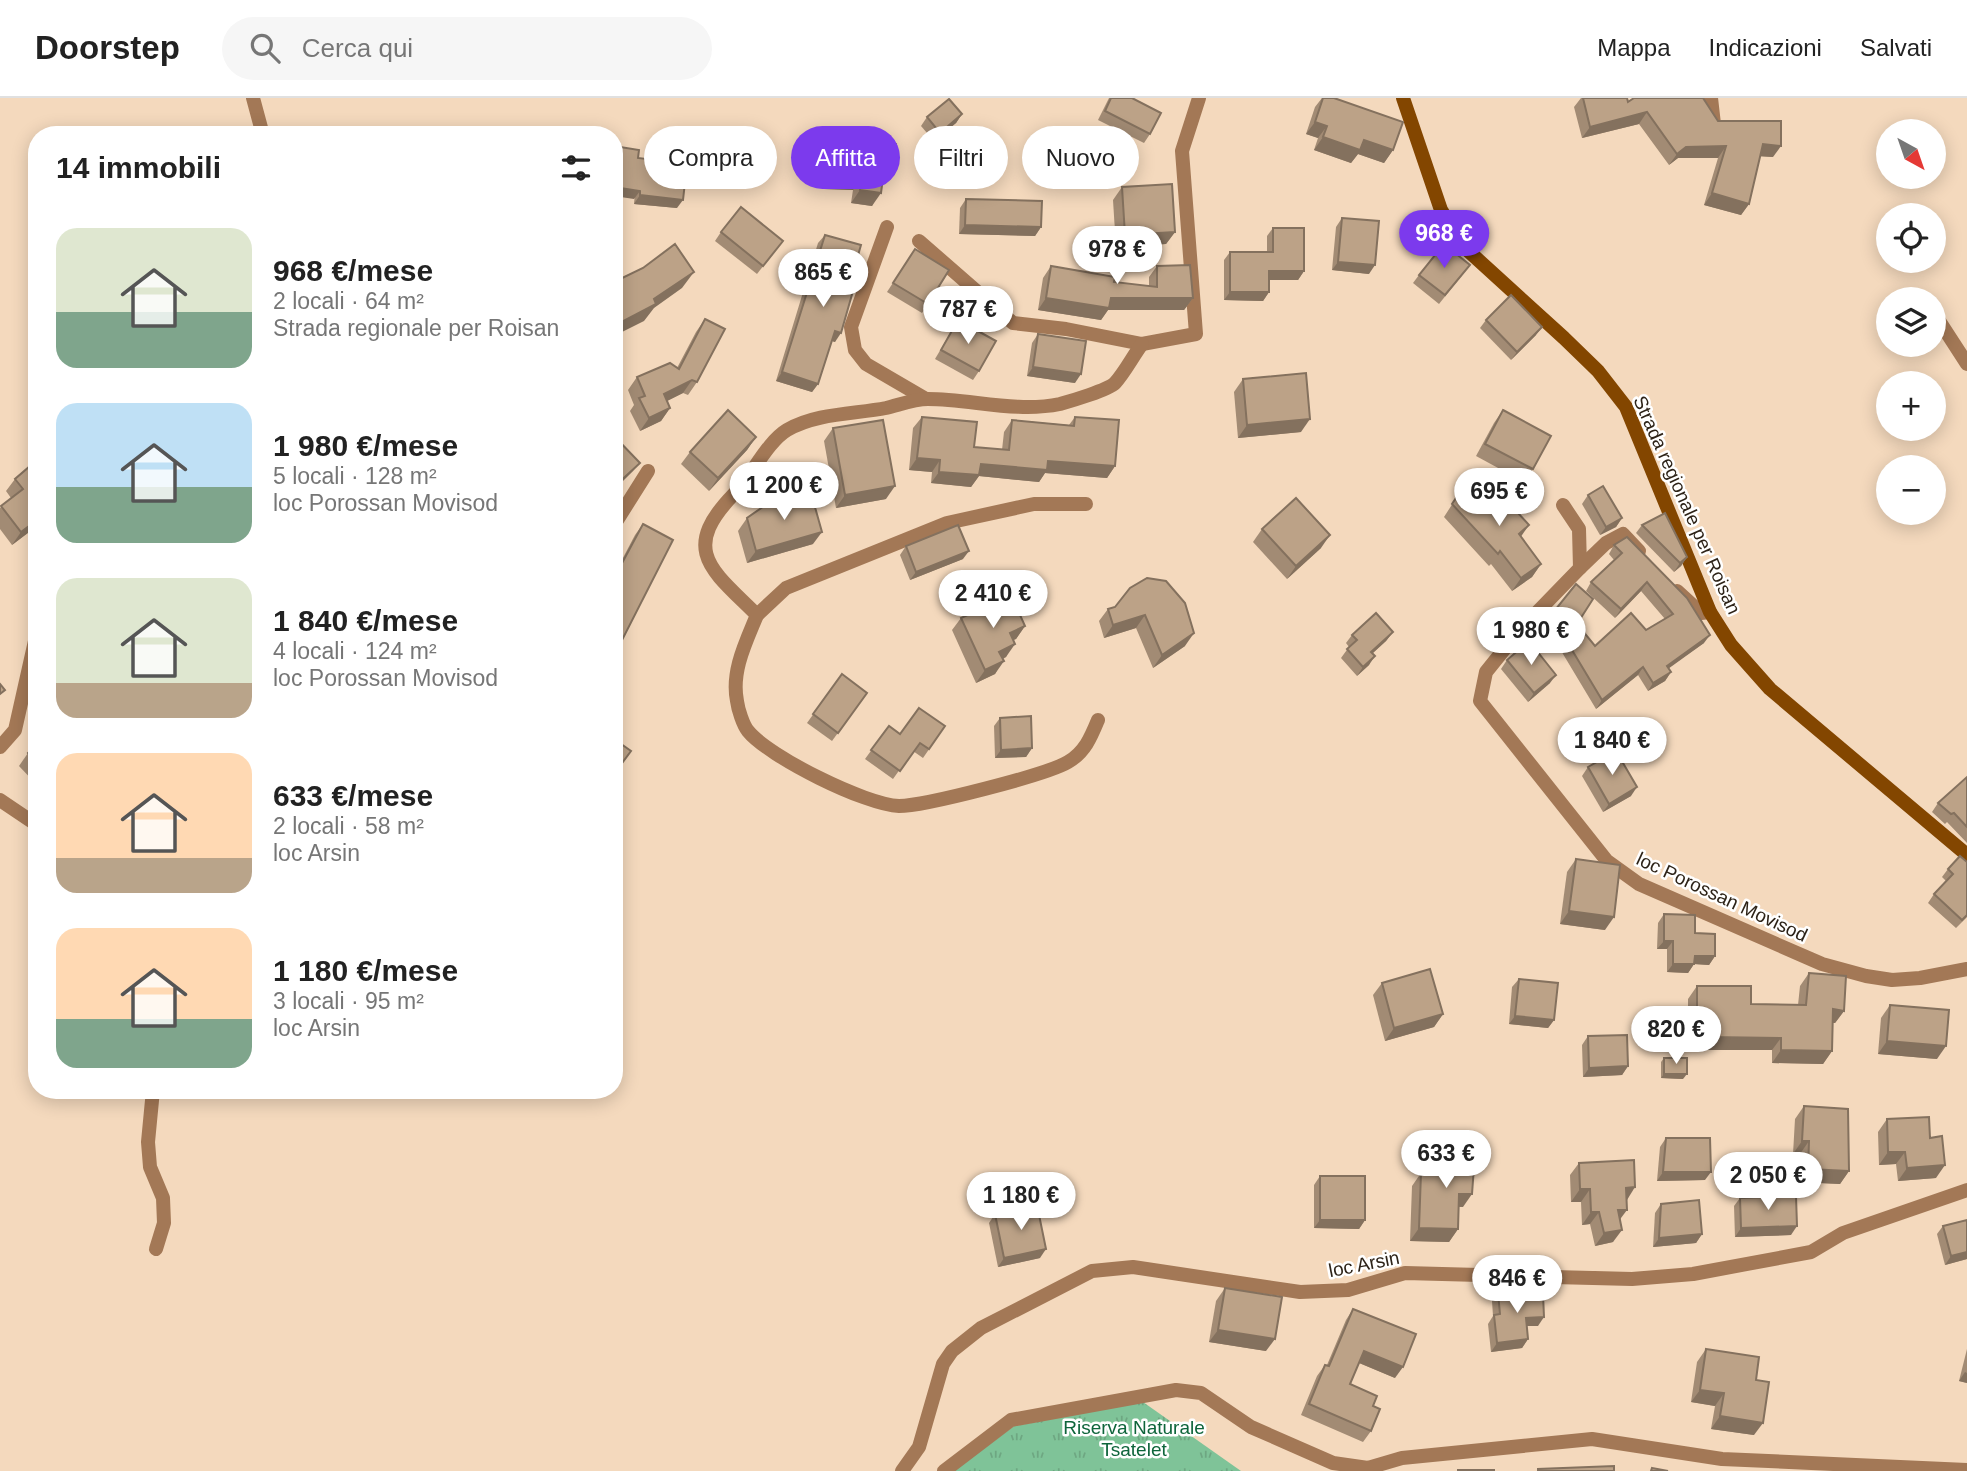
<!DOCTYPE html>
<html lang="it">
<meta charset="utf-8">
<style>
:root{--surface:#fff;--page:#f6f6f6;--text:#222;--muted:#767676;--line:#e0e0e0;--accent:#7c3aed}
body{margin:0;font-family:Arial,sans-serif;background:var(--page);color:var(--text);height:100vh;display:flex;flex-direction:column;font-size:26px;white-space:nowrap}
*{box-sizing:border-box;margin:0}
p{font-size:23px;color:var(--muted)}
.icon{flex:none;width:38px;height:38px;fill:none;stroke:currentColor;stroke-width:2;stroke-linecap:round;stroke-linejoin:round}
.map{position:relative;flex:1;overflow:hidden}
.drawer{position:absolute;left:28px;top:28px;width:595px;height:973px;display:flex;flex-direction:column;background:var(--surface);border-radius:28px;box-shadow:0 4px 18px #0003}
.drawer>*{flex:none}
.hud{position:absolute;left:644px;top:28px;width:665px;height:63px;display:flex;gap:14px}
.needle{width:46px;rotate:140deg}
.buttons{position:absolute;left:1876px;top:21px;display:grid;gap:14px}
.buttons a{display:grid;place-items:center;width:70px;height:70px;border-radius:50%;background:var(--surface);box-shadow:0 4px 18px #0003;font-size:35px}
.price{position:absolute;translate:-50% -60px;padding:0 16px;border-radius:24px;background:#fff;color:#222;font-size:23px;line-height:46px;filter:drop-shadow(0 2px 4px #0008)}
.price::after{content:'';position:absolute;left:50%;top:42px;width:21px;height:16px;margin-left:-10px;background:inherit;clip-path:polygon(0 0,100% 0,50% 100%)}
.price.active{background:var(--accent);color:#fff}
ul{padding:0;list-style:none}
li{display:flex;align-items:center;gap:21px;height:175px;padding:0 28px}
li span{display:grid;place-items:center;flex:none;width:196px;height:140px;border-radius:21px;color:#555}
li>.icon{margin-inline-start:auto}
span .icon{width:84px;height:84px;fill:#fffc;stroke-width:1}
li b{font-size:30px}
h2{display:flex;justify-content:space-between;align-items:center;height:84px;padding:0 28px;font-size:30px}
.chip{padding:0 24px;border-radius:32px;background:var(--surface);box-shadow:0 4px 18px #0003;font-size:24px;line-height:63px}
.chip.active{background:var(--accent);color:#fff}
header{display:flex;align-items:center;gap:42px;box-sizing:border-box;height:98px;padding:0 35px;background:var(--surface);border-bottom:2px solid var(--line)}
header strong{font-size:33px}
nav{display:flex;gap:38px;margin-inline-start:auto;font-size:24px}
.search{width:490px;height:63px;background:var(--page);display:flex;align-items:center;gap:18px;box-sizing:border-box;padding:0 24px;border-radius:38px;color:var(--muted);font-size:26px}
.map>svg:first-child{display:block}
</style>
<header>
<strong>Doorstep</strong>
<div class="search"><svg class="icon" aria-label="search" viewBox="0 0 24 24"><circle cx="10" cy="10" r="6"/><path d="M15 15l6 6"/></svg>Cerca qui</div>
<nav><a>Mappa</a><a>Indicazioni</a><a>Salvati</a></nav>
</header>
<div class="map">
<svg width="1967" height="1373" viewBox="0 0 1967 1373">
<defs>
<pattern id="park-tufts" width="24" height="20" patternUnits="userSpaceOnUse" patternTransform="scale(1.75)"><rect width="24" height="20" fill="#7fc398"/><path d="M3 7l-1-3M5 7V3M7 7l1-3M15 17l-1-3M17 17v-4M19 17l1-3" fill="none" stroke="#6ea782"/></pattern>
</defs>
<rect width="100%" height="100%" fill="#f4d9bd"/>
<path fill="url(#park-tufts)" d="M1143,1304L1241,1373H953L1014,1328Z"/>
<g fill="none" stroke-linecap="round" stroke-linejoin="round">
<g stroke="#a37856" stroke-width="14">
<path d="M253,0L263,37"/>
<path d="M1711,0L1714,26"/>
<path d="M887,129L851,229L855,252L866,266L926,301"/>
<path d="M919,143L1013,225L1066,231L1142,246L1196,236L1182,53L1199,0"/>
<path d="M1934,215L1967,266"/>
<path d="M1563,407L1579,431L1580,470L1519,533L1486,574L1480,603L1607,763L1639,786L1822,866L1866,878L1892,882L1920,880L1967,871"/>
<path d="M614,427L648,373"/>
<path d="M1580,470L1606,445L1623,436L1639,453"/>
<path d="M1677,493L1701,515L1710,514"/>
<path d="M757,517L786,490L947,425L1034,406H1086"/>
<path d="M1098,622C1091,639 1085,654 1068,664C1046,677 924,708 899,708C866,707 769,659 748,633C743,627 738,611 737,603C731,573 746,544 757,517C713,473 679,453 733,397C751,379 767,344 787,332C816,315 855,316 886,310C899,307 914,301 928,301C971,301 1016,315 1060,306C1071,303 1108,292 1115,285C1125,274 1133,258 1142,246"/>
<path d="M0,649L15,632L37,534"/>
<path d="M0,702L37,727"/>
<path d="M153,992L148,1044L150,1069L163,1100L164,1125L156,1151"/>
<path d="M902,1373L919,1349L943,1266L952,1253L981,1230L1092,1173L1133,1169L1300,1194L1348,1192L1405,1175L1632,1181L1693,1176L1811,1154L1843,1135L1967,1092"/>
<path d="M944,1373L1011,1322L1176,1292L1201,1295L1251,1329L1333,1365L1368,1370L1402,1360L1592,1341L1722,1361L1967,1372"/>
</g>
<path stroke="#834600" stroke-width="14" d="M1403,0L1441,112L1464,149L1564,240L1598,273L1626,309L1710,514L1731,547L1770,591L1967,757"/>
</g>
<g fill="#a28b74">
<path d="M1109,0H1132L1150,36L1144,45L1098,22Z"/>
<path d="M1322,0H1334L1393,52L1384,65L1358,56L1351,65L1314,52L1318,40L1306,36L1315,9Z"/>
<path d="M1581,0H1627L1628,4L1718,23L1773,59L1760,58L1749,106L1741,117L1704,107L1718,60H1678L1669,67L1639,26L1582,40L1574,9Z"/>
<path d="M962,16L956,25L934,43L921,28L927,19Z"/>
<path d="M833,37L884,86H882L872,108L851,105L853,92L824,91L825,78H820L824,50Z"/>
<path d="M931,49L969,67L945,85L925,58Z"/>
<path d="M638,60L677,110L634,106Z"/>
<path d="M1122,89L1175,134L1166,146L1116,149L1113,102Z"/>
<path d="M966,101L1041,129L1035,138L959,136L960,110Z"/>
<path d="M1342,120L1369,176L1332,172L1336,129Z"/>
<path d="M1273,130L1304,173L1298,182H1269V194L1263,203L1224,202V162L1230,154H1267V138Z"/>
<path d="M721,134L783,143L757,176L715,143Z"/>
<path d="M825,137L848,192L835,244L832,243L818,286L812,294L776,283L818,145Z"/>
<path d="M915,151L928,206L922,215L887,194Z"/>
<path d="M1470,167L1439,206L1413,185L1419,177Z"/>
<path d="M1051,168L1114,184L1149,188V179L1157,168L1193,200L1184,212H1108L1101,222L1038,212L1043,180Z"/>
<path d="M705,221L697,284L688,297L683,295L667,303L670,310L661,323L640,333L630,313L634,307L628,292L637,279L677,270L696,234Z"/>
<path d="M958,222L979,273L973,282L935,261Z"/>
<path d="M1486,222L1536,237L1511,262L1480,230Z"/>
<path d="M1038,236L1075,285L1027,278L1032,245Z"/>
<path d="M1243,281L1301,334L1238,340L1234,294Z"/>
<path d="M1503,312L1533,371L1524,384L1476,358L1494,325Z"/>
<path d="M922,319L974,349L1002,352L1004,334L1012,322L1069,327L1075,319L1115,368L1107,380L1045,375L1039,384L979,378L971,389L931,385L932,374L909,372L913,330Z"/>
<path d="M833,330L886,401L836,410L824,343Z"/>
<path d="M756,339L747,352L709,393L681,366L690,354Z"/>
<path d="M37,362V428L12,447L0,431V410L11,400L6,393L15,381Z"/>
<path d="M1462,391L1521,439L1541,466L1532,479L1512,493L1491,466L1489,468L1444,419Z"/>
<path d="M1588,397L1622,420L1616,429L1600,437L1582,406Z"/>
<path d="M747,420L813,446L747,465L738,433Z"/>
<path d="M643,426L618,550L614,555V477L635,437Z"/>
<path d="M1642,427L1687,459L1681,468L1674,474L1636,435Z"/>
<path d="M1262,431L1321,450L1287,481L1253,444Z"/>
<path d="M1614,447L1704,545L1668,570L1671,574L1665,583L1648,593L1638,577L1596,611L1545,526L1551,517L1577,526L1595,548L1646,532L1665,521L1641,493L1615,520L1586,493L1591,484L1614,462L1609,456Z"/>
<path d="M906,448L963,461L910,482L900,457Z"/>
<path d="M1185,505V548L1153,570L1136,530L1104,540L1099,523L1108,511Z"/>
<path d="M961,520L1025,528L1016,541L1013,542L1006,559L1003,561L995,576L976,585L952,532Z"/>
<path d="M1393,534L1386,543L1372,556L1369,567L1357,578L1341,560L1349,549L1346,545L1352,537Z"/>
<path d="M1507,562L1550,585L1528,604L1501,571Z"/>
<path d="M842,576L867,595L832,643L807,625Z"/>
<path d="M1000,620L1032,650L1026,659L995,660L994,628Z"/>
<path d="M889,628L900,636L945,628L923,660L913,653L893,681L865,661Z"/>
<path d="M37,646V685L36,686L19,668L28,655Z"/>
<path d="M1588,669L1631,698L1603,714L1582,678Z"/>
<path d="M1967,679V745L1947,724L1945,726L1932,714L1938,705Z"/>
<path d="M1576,761L1605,832L1560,826L1567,774Z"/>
<path d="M1967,764V819L1956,830L1928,805L1934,796L1946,783L1942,779L1948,771Z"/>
<path d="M1664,816L1695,835L1715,858L1709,867L1694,866L1688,875L1667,874V851H1657L1658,825Z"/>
<path d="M1809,875L1844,913L1835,925H1832V953L1823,966L1772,965V952H1700L1701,929H1688V901L1697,888L1751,906L1798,907L1800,888Z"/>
<path d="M1519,881L1554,922L1548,930L1509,926L1512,889Z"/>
<path d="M1382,885L1443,916L1434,929L1385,943L1373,897Z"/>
<path d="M1890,907L1937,961L1878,956L1881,920Z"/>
<path d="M1588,938L1628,968L1622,977L1583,979L1582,947Z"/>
<path d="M1664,960L1683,981L1661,980V964Z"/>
<path d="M1804,1008L1849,1073L1840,1086L1799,1084L1800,1056H1793L1795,1021Z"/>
<path d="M1887,1021L1930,1040L1936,1080L1898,1083L1896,1066L1879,1067L1878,1034Z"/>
<path d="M1666,1040L1705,1082L1657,1083L1660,1049Z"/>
<path d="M1439,1052L1463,1109H1459L1458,1131L1449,1144L1410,1143L1412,1088L1421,1075H1429L1430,1065Z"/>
<path d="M1579,1065L1626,1102L1613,1144L1595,1148L1590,1126L1582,1127L1581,1104H1571L1570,1077Z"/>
<path d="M1320,1078L1365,1122L1359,1131L1314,1130V1087Z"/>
<path d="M1740,1100L1791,1137L1735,1139L1734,1108Z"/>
<path d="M1661,1106L1702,1136L1696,1145L1653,1149L1655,1115Z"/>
<path d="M995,1116L1040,1160L998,1169L989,1125Z"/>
<path d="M1943,1128L1967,1161L1945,1167L1937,1136Z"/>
<path d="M1225,1190L1266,1253L1209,1244L1216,1203Z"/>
<path d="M1498,1195L1524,1197L1538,1228H1527L1528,1241L1522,1250L1491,1254L1488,1226L1493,1218L1492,1203Z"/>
<path d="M1353,1211L1395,1280L1359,1265L1350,1286L1373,1308L1371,1333L1363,1344L1301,1317L1317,1278L1325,1267H1327L1346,1222Z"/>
<path d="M1706,1251L1756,1282L1754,1337L1711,1331L1715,1308L1691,1304L1697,1264Z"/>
<path d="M1967,1251V1285L1959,1283Z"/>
</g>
<g fill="#84715e">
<path d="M1647,14L1639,26L1582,40L1590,29Z"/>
<path d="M962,16L956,25L934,43L940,35Z"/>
<path d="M1315,24L1327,28L1318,40L1306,36Z"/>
<path d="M1323,39L1364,42L1393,52L1384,65L1358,56L1351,65L1314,52Z"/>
<path d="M1763,46L1781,48L1773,59L1755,58Z"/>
<path d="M1726,48L1718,60H1678L1669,67L1677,56L1686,49Z"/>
<path d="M975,59L969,67L945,85L951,76Z"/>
<path d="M829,65L834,66L825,78H820Z"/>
<path d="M884,72L893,73L884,86L875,85Z"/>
<path d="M833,78L862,79L853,92L824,91Z"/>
<path d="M614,89L640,93L634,101L614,98Z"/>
<path d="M860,92L881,95L872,108L851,105Z"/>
<path d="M1712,95L1749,106L1741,117L1704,107Z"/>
<path d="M640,97L683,102L677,110L634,106Z"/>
<path d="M965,127L1041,129L1035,138L959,136Z"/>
<path d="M1175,134L1166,146L1116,149L1125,137Z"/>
<path d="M1338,164L1375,167L1369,176L1332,172Z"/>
<path d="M1269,173H1304L1298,182H1263Z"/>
<path d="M694,174L682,190L654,210L644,223L614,238V228Z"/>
<path d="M1230,194H1269L1263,203L1224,202Z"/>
<path d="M1046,200H1193L1184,212H1108L1101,222L1038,212Z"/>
<path d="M1542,229L1536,237L1511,262L1517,254Z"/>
<path d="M835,233L841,235L835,244L829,242Z"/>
<path d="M1033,269L1081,276L1075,285L1027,278Z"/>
<path d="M782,274L818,286L812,294L776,283Z"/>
<path d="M692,282L683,295L655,309L664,296Z"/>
<path d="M670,310L661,323L640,333L649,320Z"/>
<path d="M1310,321L1301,334L1238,340L1247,327Z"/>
<path d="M756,339L747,352L709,393L718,380Z"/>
<path d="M917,360L940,362L932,374L909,372Z"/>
<path d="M1048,363L1115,368L1107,380L1045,375L1039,384L979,378L971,389L931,385L939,374L981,366Z"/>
<path d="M640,365L633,373L614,392V389Z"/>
<path d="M895,388L886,401L836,410L845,397Z"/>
<path d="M1622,420L1616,429L1600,437L1606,429Z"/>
<path d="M37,422V428L12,447L21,434Z"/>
<path d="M1529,427L1520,440L1519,436Z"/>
<path d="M822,434L813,446L747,465L756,453Z"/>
<path d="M1330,437L1321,450L1287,481L1296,468Z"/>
<path d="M969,453L963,461L910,482L916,474Z"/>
<path d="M1687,459L1681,468L1674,474L1680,465Z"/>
<path d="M1541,466L1532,479L1512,493L1521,480Z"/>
<path d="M1647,484L1641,493L1615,520L1621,511Z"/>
<path d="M1145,517L1136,530L1104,540L1113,527Z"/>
<path d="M1025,528L1016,541L1001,547L1010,535Z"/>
<path d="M1393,534L1386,543L1365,562L1371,554Z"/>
<path d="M1194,535L1185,548L1153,570L1162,557Z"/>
<path d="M1710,537L1704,545L1661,576L1667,568Z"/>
<path d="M1015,546L1006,559L990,566L999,554Z"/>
<path d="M1375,558L1369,567L1357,578L1363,569Z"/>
<path d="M1004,563L995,576L976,585L985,572Z"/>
<path d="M1643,569L1638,577L1596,611L1602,602Z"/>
<path d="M1671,574L1665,583L1648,593L1653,585Z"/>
<path d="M1556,577L1550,585L1528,604L1534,595Z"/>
<path d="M1032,650L1026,659L995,660L1001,652Z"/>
<path d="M1637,689L1631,698L1603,714L1609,706Z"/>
<path d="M1569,813L1614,819L1605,832L1560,826Z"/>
<path d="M1664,843H1673L1667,851H1657Z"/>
<path d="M1695,858H1715L1709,867L1694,866L1688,875L1667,874L1673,866Z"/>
<path d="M1833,911L1844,913L1835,925L1824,924Z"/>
<path d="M1443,916L1434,929L1385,943L1394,930Z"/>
<path d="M1697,917H1710L1701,929H1688Z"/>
<path d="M1515,918L1554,922L1548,930L1509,926Z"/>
<path d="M1709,939L1781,940L1772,952H1700Z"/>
<path d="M1887,943L1946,948L1937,961L1878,956Z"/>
<path d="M1781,952L1832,953L1823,966L1772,965Z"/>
<path d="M1628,968L1622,977L1583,979L1589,970Z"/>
<path d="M1664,976H1687L1683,981L1661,980Z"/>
<path d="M1802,1043H1809L1800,1056H1793Z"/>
<path d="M1888,1054H1905L1896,1066L1879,1067Z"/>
<path d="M1945,1067L1936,1080L1898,1083L1907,1070Z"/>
<path d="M1808,1071L1849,1073L1840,1086L1799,1084Z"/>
<path d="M1663,1074H1711L1705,1082L1657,1083Z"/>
<path d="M1635,1089L1627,1102L1626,1090Z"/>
<path d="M1580,1091H1590L1581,1104H1571Z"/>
<path d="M1459,1096H1472L1463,1109L1450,1108Z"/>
<path d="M1618,1112H1627L1618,1124Z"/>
<path d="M1591,1114H1599L1590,1126L1582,1127Z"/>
<path d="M1320,1122H1365L1359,1131L1314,1130Z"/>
<path d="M1797,1128L1791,1137L1735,1139L1741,1130Z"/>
<path d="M1419,1130L1458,1131L1449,1144L1410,1143Z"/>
<path d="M1622,1132L1613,1144L1595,1148L1604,1135Z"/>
<path d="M1702,1136L1696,1145L1653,1149L1659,1140Z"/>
<path d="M1046,1151L1040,1160L998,1169L1004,1160Z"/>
<path d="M1967,1154V1161L1945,1167L1951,1158Z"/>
<path d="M1544,1219L1538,1228H1520L1526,1220Z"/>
<path d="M1218,1232L1275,1241L1266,1253L1209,1244Z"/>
<path d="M1528,1241L1522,1250L1491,1254L1497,1245Z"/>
<path d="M1364,1253L1403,1269L1395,1280L1357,1264Z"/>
<path d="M1965,1274L1967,1275V1285L1959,1283Z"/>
<path d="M1700,1292L1724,1295L1715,1308L1691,1304Z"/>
<path d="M1720,1318L1763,1325L1754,1337L1711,1331Z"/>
</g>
<g fill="#bca287" stroke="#84715e" stroke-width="2">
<path d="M1111,0H1132L1161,15L1150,36L1105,13Z"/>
<path d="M1323,0H1334L1403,24L1393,52L1364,42L1360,52L1323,39L1327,28L1315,24Z"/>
<path d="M1583,0H1627L1628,4L1634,0H1703L1718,23H1781V48L1763,46L1749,106L1712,95L1726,48L1686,49L1677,56L1647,14L1590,29Z"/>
<path d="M949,1L962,16L940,35L927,19Z"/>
<path d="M954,32L975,59L951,76L931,49Z"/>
<path d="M833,37L896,46L893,73L884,72L881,95L860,92L862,79L833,78L834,66L829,65Z"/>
<path d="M614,48L639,52L638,60L687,66L683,102L640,97V93L614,89Z"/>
<path d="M1172,86L1175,134L1125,137L1122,89Z"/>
<path d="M966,101L1042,103L1041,129L965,127Z"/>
<path d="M741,109L783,143L763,168L721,134Z"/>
<path d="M1342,120L1379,123L1375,167L1338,164Z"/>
<path d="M1273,130H1304V173H1269V194H1230V154H1273Z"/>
<path d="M825,137L861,147L848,192L853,193L841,235L835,233L818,286L782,274Z"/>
<path d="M675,146L694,174L654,201L656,206L614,228V184L643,170Z"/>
<path d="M1444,146L1470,167L1445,197L1419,177Z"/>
<path d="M915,151L949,172L928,206L893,185Z"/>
<path d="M1190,167L1193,200H1111L1109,210L1046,200L1051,168L1115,179L1114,184L1157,189V168Z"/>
<path d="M1511,197L1542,229L1517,254L1486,222Z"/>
<path d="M705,221L725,231L697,284L692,282L664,296L670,310L649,320L639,300L645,298L637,279L670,265L679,271Z"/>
<path d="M958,222L996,243L979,273L941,252Z"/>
<path d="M1038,236L1086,243L1081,276L1033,269Z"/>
<path d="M1306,275L1310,321L1247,327L1243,281Z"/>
<path d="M728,312L756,339L718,380L690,354Z"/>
<path d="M1503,312L1551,338L1533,371L1485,346Z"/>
<path d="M922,319L977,324L974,349L1009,352L1012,322L1074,328L1075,319L1119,322L1115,368L1048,363L1047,372L981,366L979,377L939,374L940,362L917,360Z"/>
<path d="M883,322L895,388L845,397L833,330Z"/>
<path d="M614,338L640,365L614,389Z"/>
<path d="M37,362V422L21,434L1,408L23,391L15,381Z"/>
<path d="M1603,388L1622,420L1606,429L1588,397Z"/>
<path d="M1462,391L1483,404L1497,392L1529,427L1519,436L1541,466L1521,480L1500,453L1498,456L1452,406Z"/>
<path d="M811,395L822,434L756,453L747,420L767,406Z"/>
<path d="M1296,400L1330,437L1296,468L1262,431Z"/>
<path d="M1665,415L1687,459L1680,465L1642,427Z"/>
<path d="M643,426L673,442L618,550L614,548V480Z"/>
<path d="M958,427L969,453L916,474L906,448Z"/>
<path d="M1627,439L1687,500L1710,537L1667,568L1671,574L1653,585L1643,569L1602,602L1551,517L1576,486L1593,501L1577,526L1595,548L1631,515L1646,532L1673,516L1647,484L1621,511L1591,484L1622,455L1614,447Z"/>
<path d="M1147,480L1166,483L1185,505L1194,535L1162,557L1145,517L1113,527L1108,511L1115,509L1130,490Z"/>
<path d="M1011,497L1025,528L1010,535L1015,546L999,554L1004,563L985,572L961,520Z"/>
<path d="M1376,515L1393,534L1371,554L1375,558L1363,569L1347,551L1357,542L1352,537Z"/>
<path d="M1529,543L1556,577L1534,595L1507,562Z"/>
<path d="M842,576L867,595L838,635L813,616Z"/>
<path d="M0,586L5,592L0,596Z"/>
<path d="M919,610L945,628L929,651L920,645L900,673L871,652L889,628L900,636Z"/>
<path d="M1031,618L1032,650L1001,652L1000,620Z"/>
<path d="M614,641L631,653L614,676Z"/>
<path d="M37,646V664L28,655Z"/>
<path d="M1616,653L1637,689L1609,706L1588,669Z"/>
<path d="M1967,679V729L1954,715L1951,716L1938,705Z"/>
<path d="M1960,758L1967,764V817L1962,822L1934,796L1953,776L1948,771Z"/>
<path d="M1576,761L1620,767L1614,819L1569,813Z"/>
<path d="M1664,816L1695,817V835L1715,836V858H1695L1694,866H1673V843H1664Z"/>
<path d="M1430,871L1443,916L1394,930L1382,885Z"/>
<path d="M1809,875L1846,878L1844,913L1833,911L1832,953L1781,952V940L1709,939L1710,917H1697V888H1751V906L1806,907Z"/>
<path d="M1519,881L1558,885L1554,922L1515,918Z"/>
<path d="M1890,907L1949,912L1946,948L1887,943Z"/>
<path d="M1627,937L1628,968L1589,970L1588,938Z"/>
<rect x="1664" y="960" width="23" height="16"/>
<path d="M1804,1008L1848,1011L1849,1073L1808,1071L1809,1043H1802Z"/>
<path d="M1929,1019L1930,1040L1942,1038L1945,1067L1907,1070L1905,1054H1888L1887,1021Z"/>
<path d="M1666,1040H1710L1711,1074H1663Z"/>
<path d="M1439,1052L1475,1055L1472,1096H1459L1458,1131L1419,1130L1421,1075L1437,1076Z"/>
<path d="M1634,1062L1635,1089L1626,1090L1627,1112H1618L1622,1132L1604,1135L1599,1114H1591L1590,1091H1580L1579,1065Z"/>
<rect x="1320" y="1078" width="45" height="44"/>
<path d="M1796,1098L1797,1128L1741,1130L1740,1100Z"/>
<path d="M1699,1102L1702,1136L1659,1140L1661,1106Z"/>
<path d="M1037,1107L1046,1151L1004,1160L995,1116Z"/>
<path d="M1967,1122V1154L1951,1158L1943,1128Z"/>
<path d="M1225,1190L1282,1199L1275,1241L1218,1232Z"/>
<path d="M1523,1192L1524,1197L1543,1196L1544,1219L1526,1220L1528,1241L1497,1245L1494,1217L1500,1216L1498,1195Z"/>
<path d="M1353,1211L1416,1236L1403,1269L1364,1253L1350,1286L1377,1298L1373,1308L1380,1311L1371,1333L1309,1306L1325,1267L1329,1268Z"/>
<path d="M1706,1251L1759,1259L1756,1282L1769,1284L1763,1325L1720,1318L1724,1295L1700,1292Z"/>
<path d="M1614,1368V1373H1538V1371Z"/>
<path d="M1652,1370L1668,1373H1651Z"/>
<rect x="1458" y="1372" width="36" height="1"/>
</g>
<g text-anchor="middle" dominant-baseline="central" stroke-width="5" stroke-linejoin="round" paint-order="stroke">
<g font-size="19" fill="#2d2318" stroke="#fff">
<text transform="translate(1687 407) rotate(66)">Strada regionale per Roisan</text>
<text transform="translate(1722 799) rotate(25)">loc Porossan Movisod</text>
<text transform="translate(1364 1166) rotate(-11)">loc Arsin</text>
</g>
<g font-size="19" fill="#0e653b" stroke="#fff">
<text x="1134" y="1329">Riserva Naturale<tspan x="1134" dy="22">Tsatelet</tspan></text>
</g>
</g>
</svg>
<div class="buttons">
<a><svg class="needle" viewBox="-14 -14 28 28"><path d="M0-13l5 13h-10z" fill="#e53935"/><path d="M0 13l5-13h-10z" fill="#767676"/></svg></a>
<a><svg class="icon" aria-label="locate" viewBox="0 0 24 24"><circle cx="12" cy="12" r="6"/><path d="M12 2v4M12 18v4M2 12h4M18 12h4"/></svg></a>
<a><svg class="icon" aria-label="layers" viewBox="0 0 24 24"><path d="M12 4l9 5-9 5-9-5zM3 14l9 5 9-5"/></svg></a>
<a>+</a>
<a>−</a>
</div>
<b class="price active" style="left:1444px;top:172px">968 €</b>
<b class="price" style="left:1117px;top:188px">978 €</b>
<b class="price" style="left:823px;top:211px">865 €</b>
<b class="price" style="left:968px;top:248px">787 €</b>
<b class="price" style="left:784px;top:424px">1 200 €</b>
<b class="price" style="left:1499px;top:430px">695 €</b>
<b class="price" style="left:993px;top:532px">2 410 €</b>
<b class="price" style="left:1531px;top:569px">1 980 €</b>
<b class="price" style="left:1612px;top:679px">1 840 €</b>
<b class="price" style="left:1676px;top:968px">820 €</b>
<b class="price" style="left:1446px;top:1092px">633 €</b>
<b class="price" style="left:1768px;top:1114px">2 050 €</b>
<b class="price" style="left:1021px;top:1134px">1 180 €</b>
<b class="price" style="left:1517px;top:1217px">846 €</b>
<div class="hud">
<a class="chip">Compra</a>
<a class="chip active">Affitta</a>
<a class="chip">Filtri</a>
<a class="chip">Nuovo</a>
</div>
<section class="drawer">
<h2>14 immobili<svg class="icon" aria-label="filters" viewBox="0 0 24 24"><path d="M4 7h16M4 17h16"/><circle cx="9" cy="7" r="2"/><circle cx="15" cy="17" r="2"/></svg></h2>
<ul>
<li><span style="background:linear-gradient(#dfe7d0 60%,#7fa58c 0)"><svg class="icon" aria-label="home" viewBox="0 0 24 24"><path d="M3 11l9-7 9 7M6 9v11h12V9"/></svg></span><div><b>968 €/mese</b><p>2 locali · 64 m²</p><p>Strada regionale per Roisan</p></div></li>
<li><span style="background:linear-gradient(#bfe0f5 60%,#7fa58c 0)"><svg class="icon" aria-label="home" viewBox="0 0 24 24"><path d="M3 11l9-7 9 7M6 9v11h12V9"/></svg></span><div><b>1 980 €/mese</b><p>5 locali · 128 m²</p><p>loc Porossan Movisod</p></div></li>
<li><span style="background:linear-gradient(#dfe7d0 75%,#b9a48a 0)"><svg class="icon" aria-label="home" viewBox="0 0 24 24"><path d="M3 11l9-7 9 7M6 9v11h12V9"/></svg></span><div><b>1 840 €/mese</b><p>4 locali · 124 m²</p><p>loc Porossan Movisod</p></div></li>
<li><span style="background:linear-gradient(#ffd9b3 75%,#b9a48a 0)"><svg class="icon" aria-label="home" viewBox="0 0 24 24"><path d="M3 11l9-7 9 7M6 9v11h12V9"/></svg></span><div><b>633 €/mese</b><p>2 locali · 58 m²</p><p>loc Arsin</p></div></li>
<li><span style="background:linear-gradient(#ffd9b3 65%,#7fa58c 0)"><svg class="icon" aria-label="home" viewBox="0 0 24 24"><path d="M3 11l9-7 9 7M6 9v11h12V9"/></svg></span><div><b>1 180 €/mese</b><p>3 locali · 95 m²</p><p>loc Arsin</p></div></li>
</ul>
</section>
</div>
